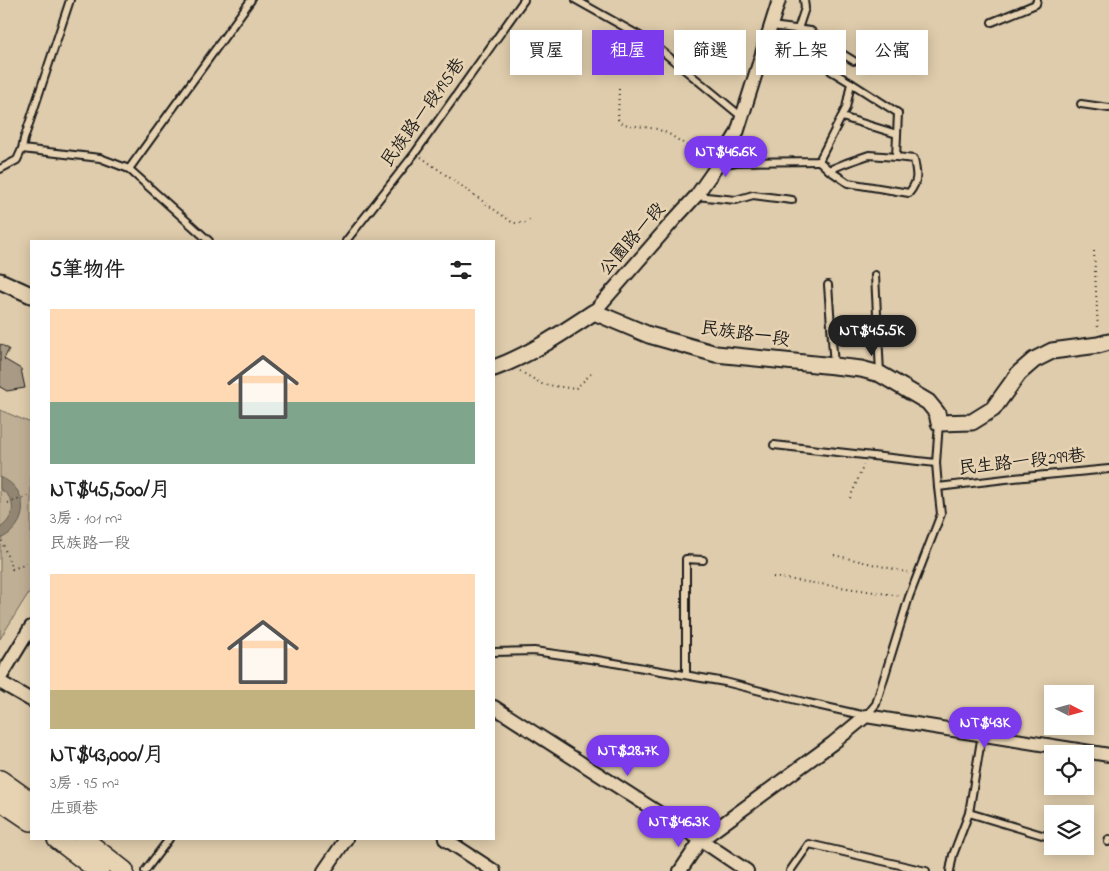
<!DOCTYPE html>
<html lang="zh-TW">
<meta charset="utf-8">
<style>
:root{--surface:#fff;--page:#f2f2f2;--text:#222;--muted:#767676;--accent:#7c3aed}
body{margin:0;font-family:"Indie Flower","LXGW WenKai TC",sans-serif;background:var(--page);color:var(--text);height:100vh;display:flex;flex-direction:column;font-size:19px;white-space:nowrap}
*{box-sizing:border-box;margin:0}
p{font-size:16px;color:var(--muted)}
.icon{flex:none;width:28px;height:28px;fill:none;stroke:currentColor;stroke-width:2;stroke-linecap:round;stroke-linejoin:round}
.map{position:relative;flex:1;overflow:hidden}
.drawer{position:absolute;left:30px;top:240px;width:465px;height:600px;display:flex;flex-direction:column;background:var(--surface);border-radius:0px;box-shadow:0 2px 12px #0003}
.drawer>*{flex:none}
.top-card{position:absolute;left:510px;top:30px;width:475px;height:45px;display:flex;gap:10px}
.needle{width:32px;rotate:96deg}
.tools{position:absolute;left:1044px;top:685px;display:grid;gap:10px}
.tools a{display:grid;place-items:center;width:50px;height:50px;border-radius:0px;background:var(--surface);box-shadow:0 2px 12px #0003;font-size:25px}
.price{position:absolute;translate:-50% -42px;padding:0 11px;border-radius:18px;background:var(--accent);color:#fff;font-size:16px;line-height:32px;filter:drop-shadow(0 1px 2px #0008)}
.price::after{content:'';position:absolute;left:50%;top:30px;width:15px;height:11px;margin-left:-8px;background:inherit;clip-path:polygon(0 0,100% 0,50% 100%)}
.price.selected{background:#222;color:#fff}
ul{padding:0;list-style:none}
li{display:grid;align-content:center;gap:10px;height:265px;padding:0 20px}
li span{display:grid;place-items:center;height:155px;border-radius:0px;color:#555}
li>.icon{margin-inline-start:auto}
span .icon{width:90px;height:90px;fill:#fffc;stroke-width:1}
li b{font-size:21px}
h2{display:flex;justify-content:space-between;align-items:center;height:60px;padding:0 20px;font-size:21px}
.chip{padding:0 18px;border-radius:0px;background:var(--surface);box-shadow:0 2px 12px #0003;font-size:18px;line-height:45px}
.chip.selected{background:var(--accent);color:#fff}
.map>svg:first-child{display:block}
</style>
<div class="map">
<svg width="1109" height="871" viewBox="0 0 1109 871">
<rect width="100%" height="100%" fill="#dfccac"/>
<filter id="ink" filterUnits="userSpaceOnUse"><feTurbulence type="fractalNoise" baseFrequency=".02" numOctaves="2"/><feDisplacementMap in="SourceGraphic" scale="10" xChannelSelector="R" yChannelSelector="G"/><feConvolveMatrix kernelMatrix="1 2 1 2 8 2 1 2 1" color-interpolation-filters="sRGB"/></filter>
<g filter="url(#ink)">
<path fill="#bfaf95" stroke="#6e6658" d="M0,410L31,423V589L0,639Z"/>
<path fill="#928673" stroke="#635c50" d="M0,477C30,489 30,526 0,539V528C16,517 17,499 0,489Z"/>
<path fill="#a89a84" stroke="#1c1c1c" d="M0,344L9,349L4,359L21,369L25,388L7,391L0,387Z"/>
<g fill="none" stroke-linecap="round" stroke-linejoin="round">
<defs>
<g id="service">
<path d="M576,0L651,42L742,117"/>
<path d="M992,22L1036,4L1037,0"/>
<path d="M798,29L805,8L804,0"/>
<path d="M828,45L854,61"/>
<path d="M1081,104L1109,108"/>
<path d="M842,117L897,134"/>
<path d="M22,149L100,158L129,169L209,241"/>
<path d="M819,161L829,170L848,183L909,193C919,180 917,175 914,159L896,157L898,113L851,83"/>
<path d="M719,165L737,162L819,161L846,108L851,83L831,71L828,45L811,31L771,26"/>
<path d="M0,169L17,160L22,149L24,139L70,0"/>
<path d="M129,169L251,0"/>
<path d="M829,170L846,163L869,155L896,157"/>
<path d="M696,196L736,200L753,195L792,200"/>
<path d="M346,241L415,153L524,0"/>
<path d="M875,275L880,373"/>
<path d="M828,285L834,366"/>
<path d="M774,445L936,463"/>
<path d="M938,487L1014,478L1109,469"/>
<path d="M494,652L534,651L597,660L725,682L808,703L866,716L876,704L909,597L941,514L938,487L936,463L939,423"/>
<path d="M686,675V559L703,560"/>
<path d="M969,813L1052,838"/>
<path d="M1108,842L1109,839"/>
<path d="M145,871L169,839"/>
<path d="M790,871L809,844L926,871"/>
<path d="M950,871L953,855L969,813L982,734"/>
</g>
<g id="minor">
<path d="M594,312L673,221L696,196L717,166L737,133L779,0"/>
<path d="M0,678L31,627"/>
<path d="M0,682L31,700"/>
<path d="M494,707L701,840L747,871"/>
<path d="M445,839L494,871"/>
<path d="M324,871L346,839"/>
<path d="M680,871L701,840L833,743L866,716L1109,755"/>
</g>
<g id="tertiary">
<path d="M0,281L31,295"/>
<path d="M494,368C530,355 562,333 594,312L649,335L716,354L834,366L861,369L880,374L928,402L937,413L939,423L972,422L993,409L1019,373L1034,360L1052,351L1098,345L1109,342"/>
</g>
<g id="primary">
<path d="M0,780L31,802"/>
<path d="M0,800L31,821"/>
<path d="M57,839L99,871"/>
<path d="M83,839L124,871"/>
</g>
</defs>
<use href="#service" stroke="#1c1c1c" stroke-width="10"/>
<use href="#minor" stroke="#1c1c1c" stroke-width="16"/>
<use href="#tertiary" stroke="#1c1c1c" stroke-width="19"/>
<use href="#primary" stroke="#1c1c1c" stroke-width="22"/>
<g stroke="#1c1c1c" stroke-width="2" stroke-dasharray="1 4" stroke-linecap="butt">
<path d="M619,89L618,119L623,124L657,129L669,134L709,160"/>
<path d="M421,157L513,223H525L533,218"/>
<path d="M1094,251L1098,331"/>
<path d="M520,371L542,384L575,389L591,374"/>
<path d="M850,498L865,462"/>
<path d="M8,503L31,495"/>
<path d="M0,536L12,569L21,566L31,561"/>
<path d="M834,555L910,573"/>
<path d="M773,577L901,596"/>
</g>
<use href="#service" stroke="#e7d3b2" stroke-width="6"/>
<use href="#minor" stroke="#e7d3b2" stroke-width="12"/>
<use href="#tertiary" stroke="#e7d3b2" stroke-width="15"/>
<use href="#primary" stroke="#e7d3b2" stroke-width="19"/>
</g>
</g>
<g text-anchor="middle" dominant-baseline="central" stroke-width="5" stroke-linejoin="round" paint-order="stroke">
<g font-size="18" fill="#1c1c1c" stroke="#e7d3b2">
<text transform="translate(424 113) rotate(-54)">民族路一段195巷</text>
<text transform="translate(633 240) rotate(-49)">公園路一段</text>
<text transform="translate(745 335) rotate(8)">民族路一段</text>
<text transform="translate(1022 463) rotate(-6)">民生路一段299巷</text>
</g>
</g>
</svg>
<div class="tools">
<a><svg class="needle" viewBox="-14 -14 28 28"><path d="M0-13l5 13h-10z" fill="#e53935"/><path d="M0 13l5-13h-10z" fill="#767676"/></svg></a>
<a><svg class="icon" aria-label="locate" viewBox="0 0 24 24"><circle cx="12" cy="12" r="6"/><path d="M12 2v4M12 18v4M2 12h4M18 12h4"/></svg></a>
<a><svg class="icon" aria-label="layers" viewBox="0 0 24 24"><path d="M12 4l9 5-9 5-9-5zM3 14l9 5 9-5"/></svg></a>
</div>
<b class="price" style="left:726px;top:178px">NT$46.6K</b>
<b class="price selected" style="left:872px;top:357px">NT$45.5K</b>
<b class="price" style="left:985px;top:749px">NT$43K</b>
<b class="price" style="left:628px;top:777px">NT$28.7K</b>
<b class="price" style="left:679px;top:848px">NT$46.3K</b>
<div class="top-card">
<a class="chip">買屋</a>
<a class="chip selected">租屋</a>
<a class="chip">篩選</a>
<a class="chip">新上架</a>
<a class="chip">公寓</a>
</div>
<section class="drawer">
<h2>5筆物件<svg class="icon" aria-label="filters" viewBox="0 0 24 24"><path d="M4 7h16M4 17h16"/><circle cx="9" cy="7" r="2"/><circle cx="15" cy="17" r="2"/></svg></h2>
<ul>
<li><span style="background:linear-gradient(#ffd9b3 60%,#7fa58c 0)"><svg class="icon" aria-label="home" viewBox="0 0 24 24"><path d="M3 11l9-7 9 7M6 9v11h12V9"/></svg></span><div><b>NT$45,500/月</b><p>3房 · 101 m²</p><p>民族路一段</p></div></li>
<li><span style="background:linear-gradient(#ffd9b3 75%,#c2b280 0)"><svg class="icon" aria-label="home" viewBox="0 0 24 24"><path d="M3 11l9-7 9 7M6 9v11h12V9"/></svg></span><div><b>NT$43,000/月</b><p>3房 · 95 m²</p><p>庄頭巷</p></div></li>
</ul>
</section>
</div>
